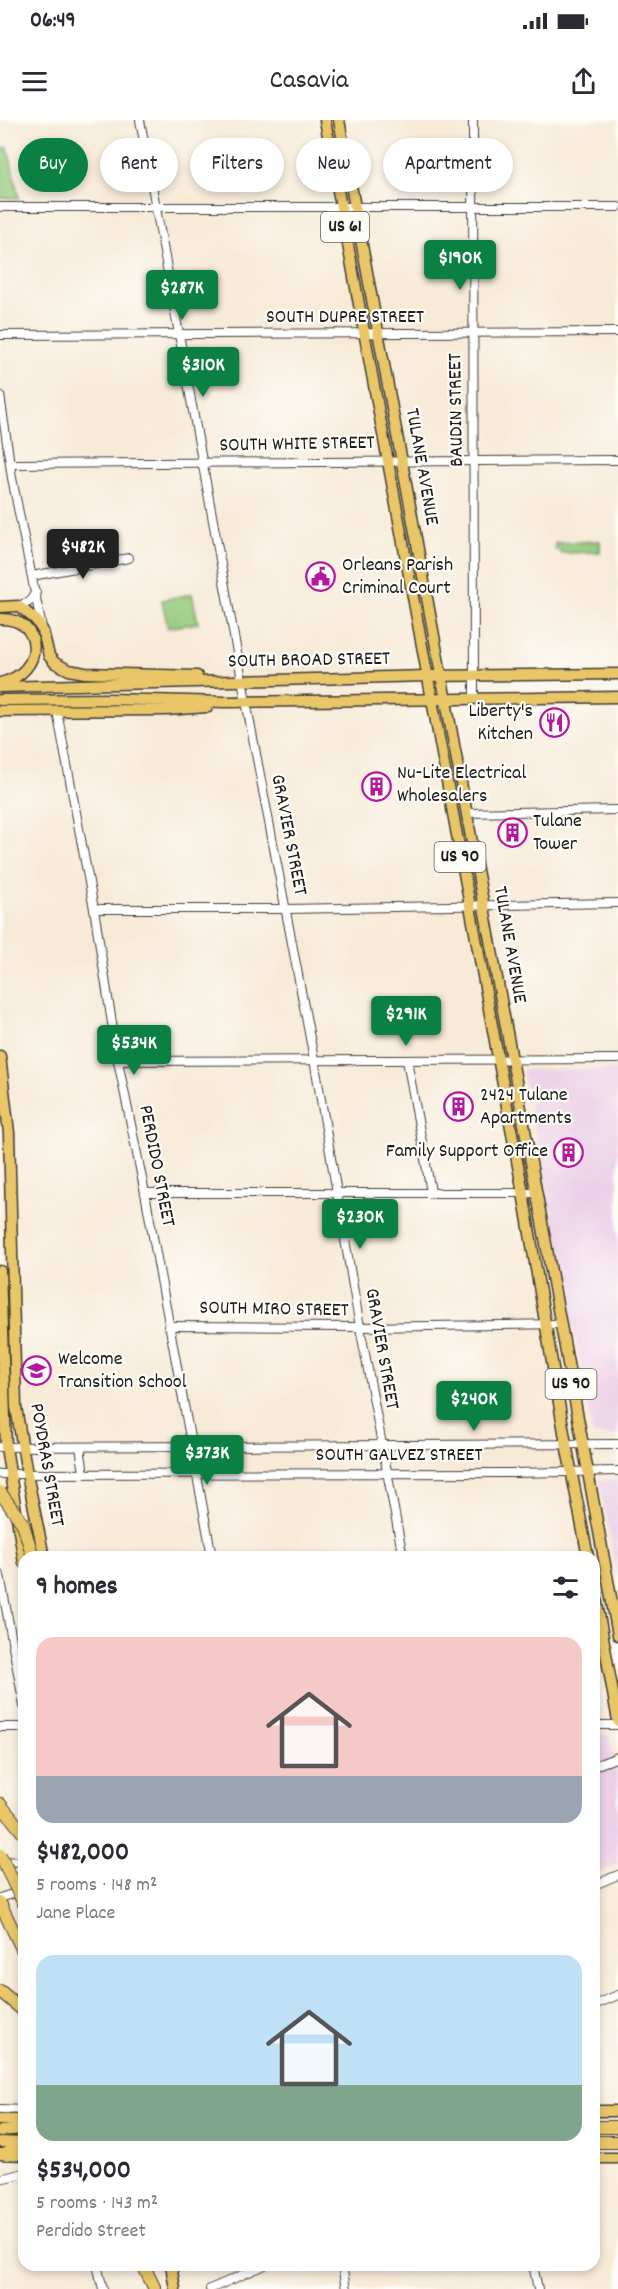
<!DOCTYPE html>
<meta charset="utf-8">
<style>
:root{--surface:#fff;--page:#f2f2f3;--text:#2b2b33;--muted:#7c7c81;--accent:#0b8043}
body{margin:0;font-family:Dekko,sans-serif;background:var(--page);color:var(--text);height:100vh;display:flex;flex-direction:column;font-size:22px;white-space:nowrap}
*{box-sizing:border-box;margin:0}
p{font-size:20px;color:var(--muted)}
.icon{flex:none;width:33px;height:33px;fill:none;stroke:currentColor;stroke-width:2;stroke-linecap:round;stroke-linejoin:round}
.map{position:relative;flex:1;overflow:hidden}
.drawer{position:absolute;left:18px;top:1431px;width:582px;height:720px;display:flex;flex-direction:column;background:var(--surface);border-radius:18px;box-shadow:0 3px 9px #0003}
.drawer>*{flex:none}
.guide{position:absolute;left:18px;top:18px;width:582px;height:54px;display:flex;gap:12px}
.price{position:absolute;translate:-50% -51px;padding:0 14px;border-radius:6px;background:var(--accent);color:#fff;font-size:20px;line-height:39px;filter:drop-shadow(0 2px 3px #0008)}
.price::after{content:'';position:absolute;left:50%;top:36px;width:18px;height:14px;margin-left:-9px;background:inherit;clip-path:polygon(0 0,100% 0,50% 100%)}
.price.selected{background:#222;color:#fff}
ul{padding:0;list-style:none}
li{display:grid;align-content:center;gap:12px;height:318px;padding:0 18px}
li span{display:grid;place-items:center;height:186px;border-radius:18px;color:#555}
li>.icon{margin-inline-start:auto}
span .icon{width:108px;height:108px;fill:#fffc;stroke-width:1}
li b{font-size:26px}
h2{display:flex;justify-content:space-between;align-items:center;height:72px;padding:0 18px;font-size:26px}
.chip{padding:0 21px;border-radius:27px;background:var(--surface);box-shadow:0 3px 9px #0003;font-size:21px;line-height:54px}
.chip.selected{background:var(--accent);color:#fff}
.status{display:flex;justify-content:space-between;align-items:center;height:42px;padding:0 30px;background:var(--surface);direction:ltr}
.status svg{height:16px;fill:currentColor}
header{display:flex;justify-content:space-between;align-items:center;height:78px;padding:0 18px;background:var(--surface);font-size:27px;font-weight:600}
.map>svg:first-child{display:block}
</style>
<div class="status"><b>06:49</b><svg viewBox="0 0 49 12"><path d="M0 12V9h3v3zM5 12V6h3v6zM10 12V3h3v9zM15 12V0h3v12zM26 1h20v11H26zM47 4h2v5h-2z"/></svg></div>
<header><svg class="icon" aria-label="menu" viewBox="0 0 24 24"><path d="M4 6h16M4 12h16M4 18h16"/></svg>Casavia<svg class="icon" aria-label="share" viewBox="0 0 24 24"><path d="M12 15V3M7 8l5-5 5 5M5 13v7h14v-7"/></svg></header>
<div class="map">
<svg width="618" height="2169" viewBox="0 0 618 2169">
<rect width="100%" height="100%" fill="#fdfcf7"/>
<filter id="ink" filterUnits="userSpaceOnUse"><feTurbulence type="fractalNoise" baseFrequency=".0167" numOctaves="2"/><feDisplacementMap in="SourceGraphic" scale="12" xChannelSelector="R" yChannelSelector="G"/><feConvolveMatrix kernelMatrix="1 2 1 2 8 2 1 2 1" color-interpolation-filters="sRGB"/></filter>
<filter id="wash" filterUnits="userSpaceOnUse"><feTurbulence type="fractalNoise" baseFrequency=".008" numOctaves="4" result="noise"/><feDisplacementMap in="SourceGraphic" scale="24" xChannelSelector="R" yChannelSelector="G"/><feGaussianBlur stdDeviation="1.35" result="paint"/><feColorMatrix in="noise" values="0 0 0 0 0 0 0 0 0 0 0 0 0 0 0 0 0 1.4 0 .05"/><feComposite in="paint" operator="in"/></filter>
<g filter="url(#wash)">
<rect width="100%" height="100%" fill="#f7ead7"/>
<g fill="#edd0e8">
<path d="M618,949V1315H593L545,1059L522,950Z"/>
<path d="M599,1360H618V1460Z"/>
<path d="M594,1614H609L618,1662V1744L594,1754Z"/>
</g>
<g fill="#96cb7d" stroke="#59744c" stroke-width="1.5">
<path d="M0,28H8L19,78H0Z"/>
<path d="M600,421V432L560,433V430H555V423Z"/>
<path d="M192,474L198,503L168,508L162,480Z"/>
</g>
</g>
<g filter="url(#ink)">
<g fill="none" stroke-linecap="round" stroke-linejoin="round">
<defs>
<g id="minor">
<path d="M140,0L242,560L314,939L360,1207L403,1437"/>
<path d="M473,0L474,579"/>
<path d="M0,87H618"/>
<path d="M0,215L618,212"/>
<path d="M0,275L12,358L42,508"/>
<path d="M12,344L618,340"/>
<path d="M32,456L129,438"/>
<path d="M18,486L29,482L36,472"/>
<path d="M57,591L94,789L118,941L145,1073L212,1437"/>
<path d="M467,693L618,690"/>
<path d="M94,789H286L618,783"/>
<path d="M407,940L431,1072"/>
<path d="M118,941L618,939"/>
<path d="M145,1073H537"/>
<path d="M168,1206L360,1207L560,1204"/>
<path d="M0,1327L618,1324"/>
<path d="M80,1327L84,1353"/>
<path d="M0,1354L512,1353L618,1351"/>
<path d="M0,1455L24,1586"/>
<path d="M594,1605H618"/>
<path d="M0,1607H24"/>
<path d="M594,1646L618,1637"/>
<path d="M0,1741L24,1742"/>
<path d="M594,1765L618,1755"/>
<path d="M0,1778L24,1770"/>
<path d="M594,1885L618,1875"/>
<path d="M0,1989L24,1990"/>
<path d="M0,2059L24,2053"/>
<path d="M97,2145L103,2169"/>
<path d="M342,2145L346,2169"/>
<path d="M533,2145L538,2169"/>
<path d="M210,2169L265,2145"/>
</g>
<g id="major">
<path d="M325,0L523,1073L566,1324L588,1437"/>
<path d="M339,0L618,1515"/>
<path d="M0,487L18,486L25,491L36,500L43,511L49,536L55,543L69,550L85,553L197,556"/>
<path d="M0,499C43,497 47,553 0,563"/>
<path d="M0,567L427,556L618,554"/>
<path d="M0,580L109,579L226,582L618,577"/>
<path d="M0,591L166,590L207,587"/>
<path d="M0,936L9,1013L16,1287L27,1354L44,1437"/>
<path d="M0,1151L6,1327L24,1443"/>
<path d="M594,1467L618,1601"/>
<path d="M594,1991H618"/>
<path d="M0,2000H24"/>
<path d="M0,2011L24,2009"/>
<path d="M0,2022L24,2023"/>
<path d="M0,2034L24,2035"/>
<path d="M594,2038H618"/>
<path d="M171,2145L175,2169"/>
</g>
<g id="highway">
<path d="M0,1684L24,1714"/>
<path d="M0,1783L24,1833"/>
<path d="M0,1871L24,1891"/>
<path d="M594,2007H618"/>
<path d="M594,2022H618"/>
<path d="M6,2034L24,2026"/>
<path d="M143,2145L154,2167"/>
</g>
</defs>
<use href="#minor" stroke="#3d3b38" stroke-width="10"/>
<use href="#major" stroke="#3d3b38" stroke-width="13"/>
<use href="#highway" stroke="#3d3b38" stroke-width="14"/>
<use href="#minor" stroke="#fff" stroke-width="8"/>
<use href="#major" stroke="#e9c769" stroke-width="10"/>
<use href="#highway" stroke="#e9c769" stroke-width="12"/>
<defs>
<g id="highway-bridge">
<path d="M0,1372L23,1404L33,1437"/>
<path d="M0,1735L24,1784"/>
</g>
</defs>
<use href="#highway-bridge" stroke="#3d3b38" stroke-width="14" stroke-linecap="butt"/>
<use href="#highway-bridge" stroke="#e9c769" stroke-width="12"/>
</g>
</g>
<defs>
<symbol id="civic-ring" viewBox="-11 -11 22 22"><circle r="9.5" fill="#fdfcf7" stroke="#b5179e" stroke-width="1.5"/><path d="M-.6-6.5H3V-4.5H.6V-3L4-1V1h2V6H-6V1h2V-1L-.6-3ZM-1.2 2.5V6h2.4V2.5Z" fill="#b5179e"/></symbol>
<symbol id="restaurant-ring" viewBox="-11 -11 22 22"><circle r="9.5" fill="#fdfcf7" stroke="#b5179e" stroke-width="1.5"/><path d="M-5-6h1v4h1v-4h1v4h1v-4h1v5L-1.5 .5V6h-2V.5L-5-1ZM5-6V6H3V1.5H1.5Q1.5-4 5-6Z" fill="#b5179e"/></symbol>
<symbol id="building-ring" viewBox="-11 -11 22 22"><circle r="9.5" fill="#fdfcf7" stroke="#b5179e" stroke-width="1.5"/><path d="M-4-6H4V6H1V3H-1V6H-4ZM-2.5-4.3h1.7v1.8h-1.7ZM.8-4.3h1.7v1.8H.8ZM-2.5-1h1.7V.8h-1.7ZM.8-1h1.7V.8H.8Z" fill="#b5179e"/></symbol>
<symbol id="school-ring" viewBox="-11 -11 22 22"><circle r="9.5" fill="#fdfcf7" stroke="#b5179e" stroke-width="1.5"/><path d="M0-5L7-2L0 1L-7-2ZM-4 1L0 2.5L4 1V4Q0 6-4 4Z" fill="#b5179e"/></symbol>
</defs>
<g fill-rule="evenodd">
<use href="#civic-ring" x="304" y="440" width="33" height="33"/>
<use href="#restaurant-ring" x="538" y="586" width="33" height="33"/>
<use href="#building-ring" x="360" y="650" width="33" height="33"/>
<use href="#building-ring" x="496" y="696" width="33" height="33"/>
<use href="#building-ring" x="442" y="970" width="33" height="33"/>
<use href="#building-ring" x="552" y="1016" width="33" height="33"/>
<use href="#school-ring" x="20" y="1234" width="33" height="33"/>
</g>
<g text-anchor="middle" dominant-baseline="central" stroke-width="4.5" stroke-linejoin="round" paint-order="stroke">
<g fill="#fdfcf7" stroke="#605f5e" stroke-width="1.5">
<rect x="321" y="92" width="48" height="30" rx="4.5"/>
<rect x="434.5" y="722" width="51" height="30" rx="4.5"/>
<rect x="545.5" y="1249" width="51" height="30" rx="4.5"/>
</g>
<g font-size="18" font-weight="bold" fill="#1c1c1c">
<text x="345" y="107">US 61</text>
<text x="460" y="737">US 90</text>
<text x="571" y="1264">US 90</text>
</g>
<g font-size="20" fill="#1c1c1c" stroke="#fdfcf7">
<text x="345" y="198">SOUTH DUPRE STREET</text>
<text transform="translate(457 290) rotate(-91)">BAUDIN STREET</text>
<text transform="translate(297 325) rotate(-1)">SOUTH WHITE STREET</text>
<text transform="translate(421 347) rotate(80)">TULANE AVENUE</text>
<text transform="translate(309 541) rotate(-1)">SOUTH BROAD STREET</text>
<text transform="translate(288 715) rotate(79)">GRAVIER STREET</text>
<text transform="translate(509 825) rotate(80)">TULANE AVENUE</text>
<text transform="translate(156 1046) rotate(79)">PERDIDO STREET</text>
<text transform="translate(274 1190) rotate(1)">SOUTH MIRO STREET</text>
<text transform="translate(381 1229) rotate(80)">GRAVIER STREET</text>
<text x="399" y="1336">SOUTH GALVEZ STREET</text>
<text transform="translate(46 1345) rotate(80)">POYDRAS STREET</text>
</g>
<g font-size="20" fill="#1c1c1c" stroke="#fdfcf7" text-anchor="start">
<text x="342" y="446">Orleans Parish<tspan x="342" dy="23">Criminal Court</tspan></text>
<text x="533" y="592" text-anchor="end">Liberty's<tspan x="533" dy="23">Kitchen</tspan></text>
<text x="397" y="654">Nu-Lite Electrical<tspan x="397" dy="23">Wholesalers</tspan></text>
<text x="533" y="702">Tulane<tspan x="533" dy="23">Tower</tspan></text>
<text x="480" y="976">2424 Tulane<tspan x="480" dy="23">Apartments</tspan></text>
<text x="548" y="1032" text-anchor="end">Family Support Office</text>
<text x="58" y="1240">Welcome<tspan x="58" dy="23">Transition School</tspan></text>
</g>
</g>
</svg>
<b class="price" style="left:460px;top:171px">$190K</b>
<b class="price" style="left:182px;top:201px">$287K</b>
<b class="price" style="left:203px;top:278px">$310K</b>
<b class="price selected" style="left:83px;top:460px">$482K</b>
<b class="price" style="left:406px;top:927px">$291K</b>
<b class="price" style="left:134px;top:956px">$534K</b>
<b class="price" style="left:360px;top:1130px">$230K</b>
<b class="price" style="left:474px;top:1312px">$240K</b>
<b class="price" style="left:207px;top:1366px">$373K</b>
<div class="guide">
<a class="chip selected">Buy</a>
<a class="chip">Rent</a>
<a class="chip">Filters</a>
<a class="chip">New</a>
<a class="chip">Apartment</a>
</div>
<section class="drawer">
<h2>9 homes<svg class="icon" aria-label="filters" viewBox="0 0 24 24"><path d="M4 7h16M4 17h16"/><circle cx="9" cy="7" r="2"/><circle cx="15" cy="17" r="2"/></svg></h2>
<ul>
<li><span style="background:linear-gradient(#f6c9c9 75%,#9aa5b1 0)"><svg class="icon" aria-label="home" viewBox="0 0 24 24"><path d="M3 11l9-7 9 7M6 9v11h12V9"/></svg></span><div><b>$482,000</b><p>5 rooms · 148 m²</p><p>Jane Place</p></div></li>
<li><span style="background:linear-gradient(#bfe0f5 70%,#7fa58c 0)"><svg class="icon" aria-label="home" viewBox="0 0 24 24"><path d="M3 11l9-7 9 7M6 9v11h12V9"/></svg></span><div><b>$534,000</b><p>5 rooms · 143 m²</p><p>Perdido Street</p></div></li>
</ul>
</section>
</div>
